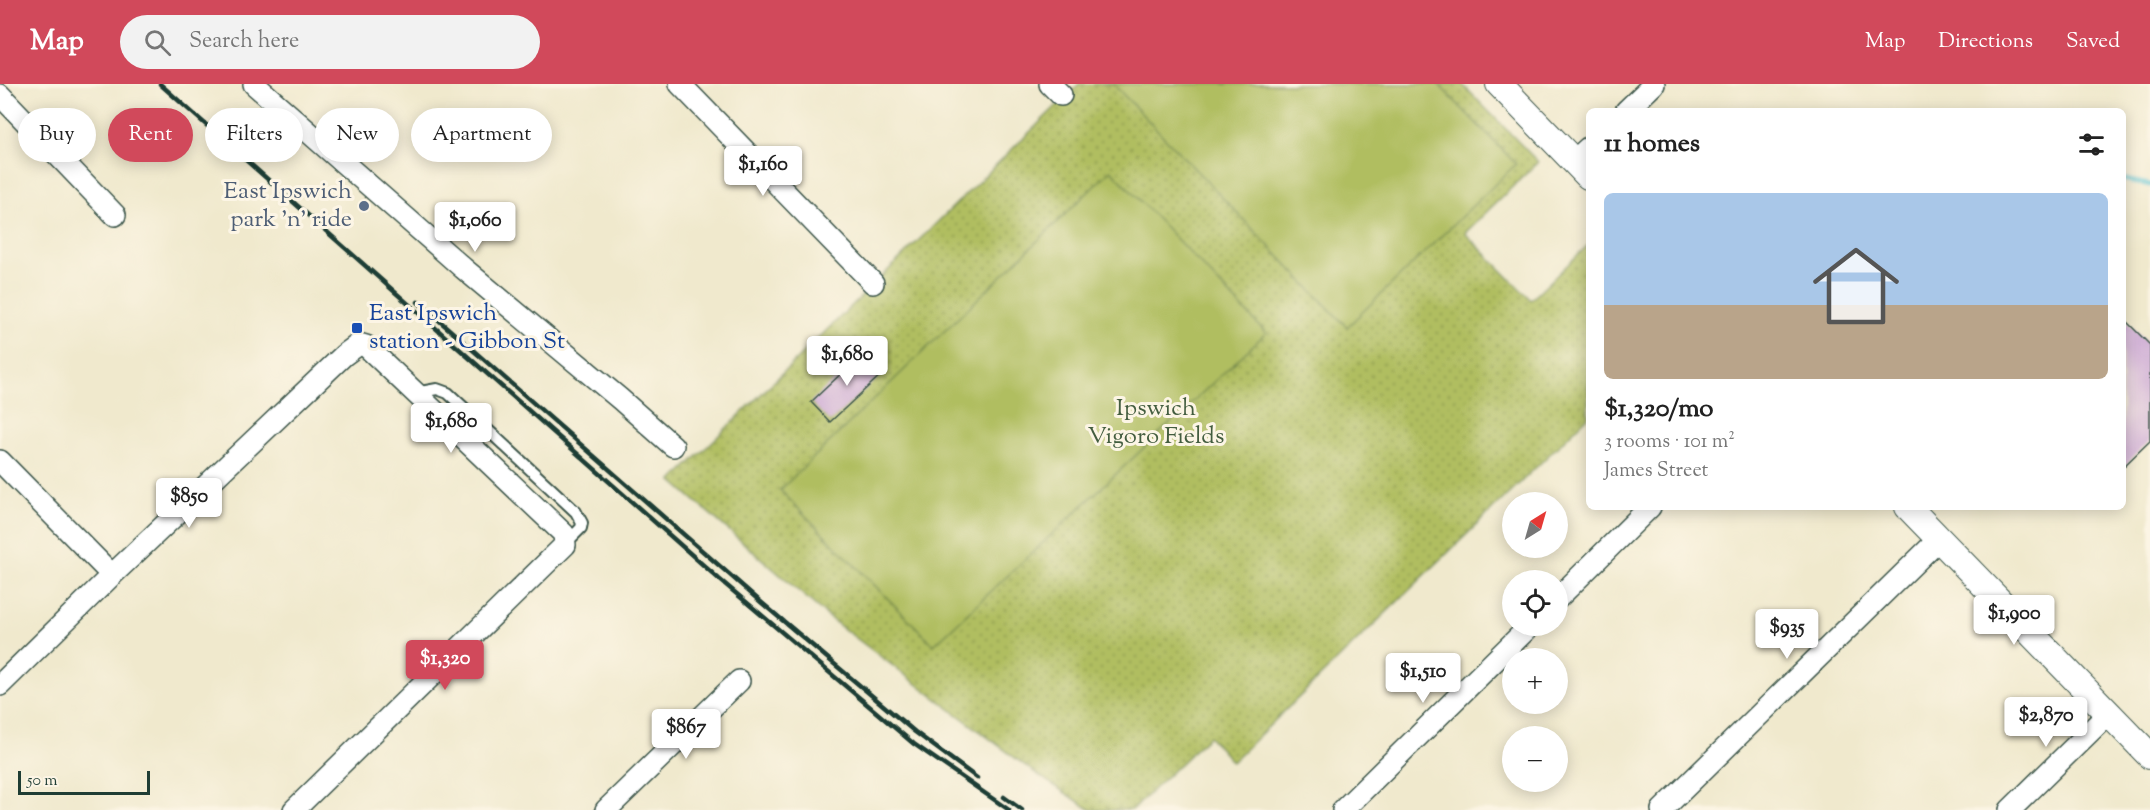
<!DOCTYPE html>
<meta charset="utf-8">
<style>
:root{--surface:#fff;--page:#f2f2f2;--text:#222;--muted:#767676;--line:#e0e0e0;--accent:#d1495b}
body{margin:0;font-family:"Sorts Mill Goudy",serif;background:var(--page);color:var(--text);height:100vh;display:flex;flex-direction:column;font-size:22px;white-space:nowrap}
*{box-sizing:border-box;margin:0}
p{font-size:20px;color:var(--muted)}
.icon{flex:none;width:33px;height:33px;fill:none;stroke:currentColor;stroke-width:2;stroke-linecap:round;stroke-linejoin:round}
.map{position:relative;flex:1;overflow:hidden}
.panel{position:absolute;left:1586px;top:24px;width:540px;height:402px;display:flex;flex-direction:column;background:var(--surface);border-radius:9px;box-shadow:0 3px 15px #0003}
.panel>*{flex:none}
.guide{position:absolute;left:18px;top:24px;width:570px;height:54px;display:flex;gap:12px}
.needle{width:39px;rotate:37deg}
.buttons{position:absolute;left:1502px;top:408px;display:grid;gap:12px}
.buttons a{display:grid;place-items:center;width:66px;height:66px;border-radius:50%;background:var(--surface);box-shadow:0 3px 15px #0003;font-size:30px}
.scale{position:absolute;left:18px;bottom:15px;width:132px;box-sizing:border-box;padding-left:6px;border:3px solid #1f3d34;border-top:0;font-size:16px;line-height:21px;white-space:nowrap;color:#1f3d34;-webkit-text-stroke:4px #fcf5e5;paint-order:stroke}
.price{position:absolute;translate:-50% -51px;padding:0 14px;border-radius:6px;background:#fff;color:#222;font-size:20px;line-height:39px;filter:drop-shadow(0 2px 3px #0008)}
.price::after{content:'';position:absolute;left:50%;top:36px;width:18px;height:14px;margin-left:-9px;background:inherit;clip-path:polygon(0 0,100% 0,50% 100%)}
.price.selected{background:var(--accent);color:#fff}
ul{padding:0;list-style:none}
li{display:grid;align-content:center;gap:12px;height:318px;padding:0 18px}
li+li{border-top:2px solid var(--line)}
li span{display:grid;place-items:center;height:186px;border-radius:9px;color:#555}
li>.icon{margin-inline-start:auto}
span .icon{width:108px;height:108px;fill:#fffc;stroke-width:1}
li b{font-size:26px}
h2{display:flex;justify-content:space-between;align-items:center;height:72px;padding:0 18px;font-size:26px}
.pill{padding:0 21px;border-radius:27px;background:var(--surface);box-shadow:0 3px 15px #0003;font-size:21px;line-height:54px}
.pill.selected{background:var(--accent);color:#fff}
header{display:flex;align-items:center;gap:36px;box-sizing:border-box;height:84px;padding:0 30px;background:var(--accent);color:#fff}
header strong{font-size:28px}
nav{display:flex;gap:33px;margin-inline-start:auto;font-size:21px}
.search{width:420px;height:54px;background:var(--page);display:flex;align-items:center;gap:15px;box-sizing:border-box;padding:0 21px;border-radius:33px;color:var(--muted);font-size:22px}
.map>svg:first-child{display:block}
</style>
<header>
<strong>Map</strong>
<div class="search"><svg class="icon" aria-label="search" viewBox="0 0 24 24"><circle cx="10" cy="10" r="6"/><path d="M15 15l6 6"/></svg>Search here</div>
<nav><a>Map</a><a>Directions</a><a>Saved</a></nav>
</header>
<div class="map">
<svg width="2150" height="726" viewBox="0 0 2150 726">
<defs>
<pattern id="park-dots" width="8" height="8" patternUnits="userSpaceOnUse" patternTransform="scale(1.5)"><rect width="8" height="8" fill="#b0be60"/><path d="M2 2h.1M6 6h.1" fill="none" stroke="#8f9c50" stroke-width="1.8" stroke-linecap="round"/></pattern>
</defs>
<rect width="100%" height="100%" fill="#fcf5e5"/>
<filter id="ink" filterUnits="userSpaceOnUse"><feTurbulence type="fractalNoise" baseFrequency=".0167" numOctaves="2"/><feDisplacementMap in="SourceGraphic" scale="12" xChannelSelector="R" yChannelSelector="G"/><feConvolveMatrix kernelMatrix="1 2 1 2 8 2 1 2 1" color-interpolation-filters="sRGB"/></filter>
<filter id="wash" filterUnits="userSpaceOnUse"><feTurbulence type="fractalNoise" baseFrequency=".008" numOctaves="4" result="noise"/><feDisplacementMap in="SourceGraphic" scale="24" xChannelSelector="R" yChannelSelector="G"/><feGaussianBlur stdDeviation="1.35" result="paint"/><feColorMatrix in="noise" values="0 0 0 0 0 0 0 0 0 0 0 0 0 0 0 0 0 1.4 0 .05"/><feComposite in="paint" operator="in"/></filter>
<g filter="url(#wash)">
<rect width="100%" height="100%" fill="#f0e9cd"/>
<path fill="url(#park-dots)" stroke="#687e4a" stroke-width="1.5" d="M1079,0H1462L1538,78L1465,149L1531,216L1588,161V333L1232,678L1209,652L1132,726H1091L1035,689L832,536L672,397Z"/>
<g fill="#b0be60" stroke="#687e4a" stroke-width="1.5">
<path d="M1113,0H1438L1516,80L1347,243Z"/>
<path d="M1111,86L1266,249L934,561L780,406Z"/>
</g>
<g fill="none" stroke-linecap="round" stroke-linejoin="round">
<path stroke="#58c2d3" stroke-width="5" d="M2122,95L2150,101"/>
</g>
<g id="blocks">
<g fill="#ceacd5">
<path d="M2122,233L2150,261V357L2122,384Z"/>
<path d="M864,268L883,289L830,338L811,318Z"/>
</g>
</g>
</g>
<g filter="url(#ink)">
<use href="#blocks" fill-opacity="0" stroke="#3e574b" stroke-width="1.5"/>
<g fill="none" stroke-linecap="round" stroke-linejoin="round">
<defs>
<path id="service" d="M415,309L437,305L448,309L576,428L582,439L581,444L566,459"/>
<g id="minor">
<path d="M254,0L463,184L620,315L673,362"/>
<path d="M680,0L873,199"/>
<path d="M1050,0L1061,11"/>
<path d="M0,11L115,131"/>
<path d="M1626,27L1654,0"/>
<path d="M1574,77L1588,64"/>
<path d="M0,377L112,491"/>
<path d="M1557,515L1650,423"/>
<path d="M0,601L112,491L344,271L359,260L366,262L564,450L565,461L294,726"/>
<path d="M606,726L739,597"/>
<path d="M1343,726L1530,542"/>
<path d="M1662,726L1939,455"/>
<path d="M2010,726L2109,629"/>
</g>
<g id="tertiary">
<path d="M1499,0L1588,92"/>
<path d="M1908,423L2150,672"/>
</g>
</defs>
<use href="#service" stroke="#3e574b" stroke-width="14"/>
<use href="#minor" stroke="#3e574b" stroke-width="24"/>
<use href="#tertiary" stroke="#3e574b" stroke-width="28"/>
<use href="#service" stroke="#fff" stroke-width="10"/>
<use href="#minor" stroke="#fff" stroke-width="21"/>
<use href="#tertiary" stroke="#fff" stroke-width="26"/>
<g stroke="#1f3d34" stroke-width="4.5">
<path d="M160,0L719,495L914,660L1009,726"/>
<path d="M418,218L762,519L915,648L977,694"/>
<path d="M1004,713L1022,726"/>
</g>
</g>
</g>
<circle fill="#5c6f8a" stroke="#fcf5e5" stroke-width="2" cx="364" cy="122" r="6"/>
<rect fill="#1a4fb4" stroke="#fcf5e5" stroke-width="2" x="351" y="238" width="12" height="12" rx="3"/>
<g text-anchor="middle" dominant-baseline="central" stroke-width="6" stroke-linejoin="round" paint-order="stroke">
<g font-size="24" fill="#4e5e75" stroke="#fcf5e5" text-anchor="end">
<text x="352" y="108">East Ipswich<tspan x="352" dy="28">park 'n' ride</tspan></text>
</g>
<g font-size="24" fill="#164399" stroke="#fcf5e5" text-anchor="start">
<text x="369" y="230">East Ipswich<tspan x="369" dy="28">station - Gibbon St</tspan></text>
</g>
<g font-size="24" fill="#435d3f" stroke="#fcf5e5">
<text x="1156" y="325">Ipswich<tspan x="1156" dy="28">Vigoro Fields</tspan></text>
</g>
</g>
</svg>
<div class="buttons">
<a><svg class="needle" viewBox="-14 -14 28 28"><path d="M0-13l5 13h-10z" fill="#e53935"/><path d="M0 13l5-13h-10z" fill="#767676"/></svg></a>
<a><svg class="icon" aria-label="locate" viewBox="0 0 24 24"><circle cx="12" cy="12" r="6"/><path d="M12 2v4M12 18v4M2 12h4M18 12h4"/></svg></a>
<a>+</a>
<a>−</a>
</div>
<div class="scale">50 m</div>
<b class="price" style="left:763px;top:113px">$1,160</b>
<b class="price" style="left:475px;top:169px">$1,060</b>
<b class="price" style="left:847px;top:303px">$1,680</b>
<b class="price" style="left:451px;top:370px">$1,680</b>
<b class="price" style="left:189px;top:445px">$850</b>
<b class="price" style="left:2014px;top:562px">$1,900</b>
<b class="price" style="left:1787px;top:576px">$935</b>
<b class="price selected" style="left:445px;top:607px">$1,320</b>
<b class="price" style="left:1423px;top:620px">$1,510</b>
<b class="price" style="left:2046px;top:664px">$2,870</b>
<b class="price" style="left:686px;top:676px">$867</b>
<div class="guide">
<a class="pill">Buy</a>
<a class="pill selected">Rent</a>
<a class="pill">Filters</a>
<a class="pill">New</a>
<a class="pill">Apartment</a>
</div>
<section class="panel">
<h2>11 homes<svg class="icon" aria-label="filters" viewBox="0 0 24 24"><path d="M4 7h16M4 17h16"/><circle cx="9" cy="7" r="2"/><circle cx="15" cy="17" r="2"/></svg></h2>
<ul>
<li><span style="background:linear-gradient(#a9c7e8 60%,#b9a48a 0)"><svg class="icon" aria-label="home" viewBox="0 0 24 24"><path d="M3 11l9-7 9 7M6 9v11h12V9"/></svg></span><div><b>$1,320/mo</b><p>3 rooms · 101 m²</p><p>James Street</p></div></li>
</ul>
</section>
</div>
